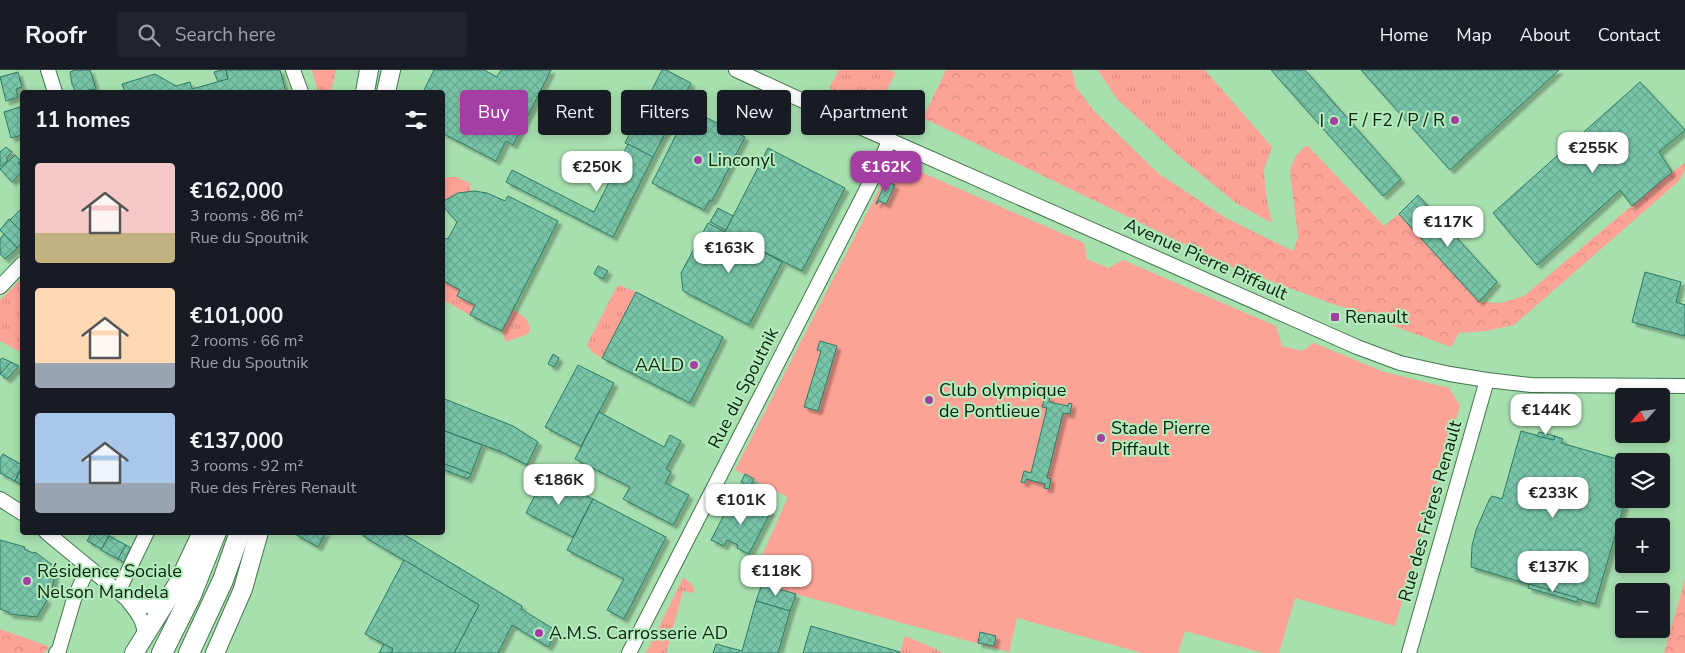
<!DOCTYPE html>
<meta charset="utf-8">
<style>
:root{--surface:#171b24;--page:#20242c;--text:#f1f3f6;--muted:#9ea1a6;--line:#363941;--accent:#a53ea2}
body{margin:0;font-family:"Nunito Sans",sans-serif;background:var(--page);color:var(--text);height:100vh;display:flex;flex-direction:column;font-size:19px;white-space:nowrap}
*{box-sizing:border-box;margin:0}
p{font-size:16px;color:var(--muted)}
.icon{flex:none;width:28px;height:28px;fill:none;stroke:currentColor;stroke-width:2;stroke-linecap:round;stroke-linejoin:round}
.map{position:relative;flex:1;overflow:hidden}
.details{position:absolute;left:20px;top:20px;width:425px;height:445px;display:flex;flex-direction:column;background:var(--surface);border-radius:5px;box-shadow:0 2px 8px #0003}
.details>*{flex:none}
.guide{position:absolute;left:460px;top:20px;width:475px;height:45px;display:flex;gap:10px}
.needle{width:32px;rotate:243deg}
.tools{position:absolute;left:1615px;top:318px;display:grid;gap:10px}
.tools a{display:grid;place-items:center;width:55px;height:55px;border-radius:5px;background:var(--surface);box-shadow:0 2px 8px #0003;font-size:25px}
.price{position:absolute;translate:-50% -42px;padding:0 11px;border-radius:10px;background:#fff;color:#222;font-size:16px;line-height:32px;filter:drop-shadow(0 1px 2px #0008)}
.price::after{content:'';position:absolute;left:50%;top:30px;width:15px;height:11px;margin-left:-8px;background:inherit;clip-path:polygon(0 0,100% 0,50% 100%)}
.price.current{background:var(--accent);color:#fff}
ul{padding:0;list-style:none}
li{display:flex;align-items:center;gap:15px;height:125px;padding:0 15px}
li span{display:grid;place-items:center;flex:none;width:140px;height:100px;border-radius:5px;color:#555}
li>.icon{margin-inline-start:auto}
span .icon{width:60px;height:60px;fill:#fffc;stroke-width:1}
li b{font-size:21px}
h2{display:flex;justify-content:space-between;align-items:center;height:60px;padding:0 15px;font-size:21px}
.tag{padding:0 18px;border-radius:5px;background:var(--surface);box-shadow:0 2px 8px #0003;font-size:18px;line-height:45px}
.tag.current{background:var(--accent);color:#fff}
header{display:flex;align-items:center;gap:30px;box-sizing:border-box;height:70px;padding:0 25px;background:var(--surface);border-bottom:1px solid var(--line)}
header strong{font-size:24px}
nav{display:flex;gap:28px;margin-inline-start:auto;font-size:18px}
.search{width:350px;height:45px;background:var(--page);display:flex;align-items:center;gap:12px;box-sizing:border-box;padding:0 18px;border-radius:5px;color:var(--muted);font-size:19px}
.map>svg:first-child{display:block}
</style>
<header>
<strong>Roofr</strong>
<div class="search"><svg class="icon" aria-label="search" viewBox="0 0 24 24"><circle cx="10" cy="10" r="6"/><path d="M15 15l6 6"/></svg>Search here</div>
<nav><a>Home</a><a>Map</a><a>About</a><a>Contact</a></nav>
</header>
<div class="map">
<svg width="1685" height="583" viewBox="0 0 1685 583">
<defs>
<pattern id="grass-tufts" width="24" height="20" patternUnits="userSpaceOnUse" patternTransform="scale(1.25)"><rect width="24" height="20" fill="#fda396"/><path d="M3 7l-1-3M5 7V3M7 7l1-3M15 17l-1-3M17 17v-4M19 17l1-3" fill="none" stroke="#d88c80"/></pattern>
<pattern id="forest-crowns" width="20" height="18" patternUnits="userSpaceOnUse" patternTransform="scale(1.25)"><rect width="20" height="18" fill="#fda396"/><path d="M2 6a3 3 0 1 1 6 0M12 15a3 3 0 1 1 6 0" fill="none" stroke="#d88c80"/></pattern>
<pattern id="building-cross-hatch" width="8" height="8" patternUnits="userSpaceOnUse" patternTransform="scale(1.25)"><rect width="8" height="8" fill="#79c5a9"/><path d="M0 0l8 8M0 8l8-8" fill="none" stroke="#67a990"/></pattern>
<filter id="shadow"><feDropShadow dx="4" dy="4" stdDeviation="1" flood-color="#0004"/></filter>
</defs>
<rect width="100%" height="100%" fill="#a7dfaf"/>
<g fill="url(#grass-tufts)">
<path d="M312,0H336L331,22H318Z"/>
<path d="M839,0H889L896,3C891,11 887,21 882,28C872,40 841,23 829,18Z"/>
<path d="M1098,0H1205L1272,77L1264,99L1266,126L1272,153L1236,133L1180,87L1117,29Z"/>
<path d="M448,107H456L470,113V122L458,124L443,132V109Z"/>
<path d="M22,208V283L0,271V230Z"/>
<path d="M442,210L460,220L457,226L475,235L470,245L443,230Z"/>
<path d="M617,216H621L636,222L602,288L592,282L587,275Z"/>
<path d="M513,240C522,245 530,249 530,261L528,264L506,272L502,261Z"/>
<path d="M683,508C691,512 694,515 694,523L683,521L666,583H646Z"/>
<path d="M905,566L934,578L942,583H900Z"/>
</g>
<g fill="url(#forest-crowns)">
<path d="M946,0H1072L1076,17L1094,41L1159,104L1226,148L1293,181L1298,167L1290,102C1293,89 1297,83 1307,75L1384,156L1399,144L1479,232L1501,233L1524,226L1672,102L1685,93V100L1679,111L1514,255L1486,261L1459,263L1451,277L1232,197L923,48Z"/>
<path d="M1685,509V583H1664Z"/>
<path d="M0,559L45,575L49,577L44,583H0Z"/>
</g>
<path fill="#fda396" d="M909,97L1084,173L1087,189L1108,198L1123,190L1276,256L1282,276L1302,281L1314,273L1384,302L1449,318L1460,336L1395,556L1295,528L1279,583H1263L1185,561L1178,583H1142L1017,548L1009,582L796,524L751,510L788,427L735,400L886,106Z"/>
<g fill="url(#building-cross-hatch)" stroke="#2c7b62" filter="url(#shadow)">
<path d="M76,0H90L96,19L76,22L72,14L70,2Z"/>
<path d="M222,0H226L228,9L218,12L214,2Z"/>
<path d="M226,0H280L286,22H125L122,14L155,4L176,16L190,12L192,19L228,9Z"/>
<path d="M434,0H484L497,7L501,0H551L513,75L506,71L496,91L442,63V22H423Z"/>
<path d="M662,0H666L691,13L653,87L625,73Z"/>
<path d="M1271,0H1305L1401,109L1383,126Z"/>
<path d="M1361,0H1559L1450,100Z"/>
<path d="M18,2L22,17L16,19L18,27L6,31L0,7Z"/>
<path d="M1640,12L1685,60L1659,82L1672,102L1632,136L1620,120L1537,195L1493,143Z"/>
<path d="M20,37L22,47V65L11,68L4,42Z"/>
<path d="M689,39L745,67L712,131L710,130L704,140L652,113Z"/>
<path d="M677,44L685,48L678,62L670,58Z"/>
<path d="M628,74L653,87L613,167L506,112L512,100L594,142Z"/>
<path d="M6,77L12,82L6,88L8,90L0,97V82Z"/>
<path d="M768,78L845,118L802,201L725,162Z"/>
<path d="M15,85L21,91L18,93L22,97V101L12,112L0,99Z"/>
<path d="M886,111L895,115L886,134L879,131L877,134H876Z"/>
<path d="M474,121L487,123L505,131L508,126L558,151L502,261L470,245L475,235L457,226L460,220L442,210V168L448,169L457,152L442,135V132L458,123Z"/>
<path d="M1418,125L1497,212L1479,232L1399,144Z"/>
<path d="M718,138L733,146L726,160L710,152Z"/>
<path d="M20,140L22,142V162L10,150Z"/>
<path d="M9,149L22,162V172L17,178L0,160Z"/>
<path d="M708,153L782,192L749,255L683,221L681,203Z"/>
<path d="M4,164L17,178L5,189L0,184V169Z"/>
<path d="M598,196L608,201L603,209L594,204Z"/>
<path d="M1645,202L1681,212L1676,232L1685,235V266L1632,252Z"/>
<path d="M636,222L723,267L690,333L602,288Z"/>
<path d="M820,271L837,276L818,341L804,337L821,281L817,280Z"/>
<path d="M553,284L559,288L554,297L548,294Z"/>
<path d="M2,288L11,292L0,305V290Z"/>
<path d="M11,292L19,296L7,309L0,304Z"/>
<path d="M578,295L614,313L581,376L545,357Z"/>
<path d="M1045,326L1050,327L1049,332L1068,336L1069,333L1072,334L1070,344L1063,343L1047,408L1051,409L1049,419L1044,418L1045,414L1026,409L1025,413L1021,412L1024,401L1031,403L1047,338L1042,337Z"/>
<path d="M442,328L513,356L538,372L527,395L502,382L442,360Z"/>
<path d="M599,342L664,377L670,365L681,371L666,399L671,402L665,413L689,425L673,455L623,429L630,417L575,389Z"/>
<path d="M442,360L482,375L471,404L442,393Z"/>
<path d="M1521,361L1554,370L1555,366L1563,369L1561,373L1624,391V429H1626L1595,534L1471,497L1472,476L1476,460L1490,428L1492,426L1502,429Z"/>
<path d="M1539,362L1555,366L1554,370L1537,366Z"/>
<path d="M3,384L22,395L15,411L0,403V388Z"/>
<path d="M442,393L471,404L468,409L442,399Z"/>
<path d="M22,397V417V415L15,411Z"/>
<path d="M745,404L754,409L750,417L741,412Z"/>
<path d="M545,405L593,429L573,467L526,443Z"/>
<path d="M734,426L746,433L742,439L753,445L759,434L771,441L749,484L737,478L738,475L727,470L724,476L711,470Z"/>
<path d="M593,429L666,467L624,549L607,540L624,509L567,480Z"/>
<path d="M92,462L110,463L102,479L87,471Z"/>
<path d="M296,462H326L318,477L295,464Z"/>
<path d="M365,462H400L522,536L521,539L557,561L548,577L512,555L498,583H454L479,535L363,466Z"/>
<path d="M109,466L126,475L118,489L101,480Z"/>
<path d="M0,470L25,477L24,479L33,483L35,482L56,498L52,520L43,518L40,525L47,530L37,547L9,544V542L0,539Z"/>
<path d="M126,475L131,478L124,492L118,489Z"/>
<path d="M404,490L479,535L454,583H391L393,579L365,564Z"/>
<path d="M762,514L796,524L790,541L756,531Z"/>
<path d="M1529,514L1578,528L1577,532L1528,518Z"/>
<path d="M756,531L790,541L778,583H713L716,574L742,581Z"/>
<path d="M811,556L900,582V583H803Z"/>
<path d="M980,562L996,566L994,576L978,573Z"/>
<path d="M384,574L393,579L391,583H379Z"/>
</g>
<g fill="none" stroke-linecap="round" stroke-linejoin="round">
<defs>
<g id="minor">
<path d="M48,0L55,22"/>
<path d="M293,0L301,22"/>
<path d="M736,0L862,58L1357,277L1400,293L1450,304L1487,310L1531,315L1685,316"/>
<path d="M0,217L22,194"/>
<path d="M0,429L22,443"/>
<path d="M46,462L127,529C141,537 155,541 168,528"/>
<path d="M118,522L147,462"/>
<path d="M129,532C137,542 146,553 144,566"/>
<path d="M56,583L59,580L74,529L88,498"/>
<path d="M629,583L876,101L890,69"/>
<path d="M1409,583L1487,310"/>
</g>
<g id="major">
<path d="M365,22L369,0"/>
<path d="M386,22L391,0"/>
<path d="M134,583L178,513L202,462"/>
<path d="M215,583L243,519L259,462"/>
</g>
<g id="highway">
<path d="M162,583L191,525L216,462"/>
<path d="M189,583L223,510L240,462"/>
</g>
</defs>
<use href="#minor" stroke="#42764c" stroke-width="16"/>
<use href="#major" stroke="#42764c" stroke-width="20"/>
<use href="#highway" stroke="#42764c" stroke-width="22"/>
<use href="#minor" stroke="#fff" stroke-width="14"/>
<use href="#major" stroke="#fff" stroke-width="18"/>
<use href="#highway" stroke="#fff" stroke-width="20"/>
</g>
<g fill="#a53ea2" stroke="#b4ecbc" stroke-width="2">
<circle cx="1455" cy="50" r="5"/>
<circle cx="1334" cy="51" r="5"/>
<circle cx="698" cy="90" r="5"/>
<rect x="1330" y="242" width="10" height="10" rx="2.5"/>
<circle cx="694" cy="295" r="5"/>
<circle cx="929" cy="330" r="5"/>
<circle cx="1101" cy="368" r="5"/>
<circle cx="27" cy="511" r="5"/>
<circle cx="539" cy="563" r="5"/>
</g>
<g text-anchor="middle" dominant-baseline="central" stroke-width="4" stroke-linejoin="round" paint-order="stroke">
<g font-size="18" fill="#0c2210" stroke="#b4ecbc" text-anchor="start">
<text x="1445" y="50" text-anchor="end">F / F2 / P / R</text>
<text x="1324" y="51" text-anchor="end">I</text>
<text x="708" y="90">Linconyl</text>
<text x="1345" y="247">Renault</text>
<text x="684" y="295" text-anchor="end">AALD</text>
<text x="939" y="320">Club olympique<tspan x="939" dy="21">de Pontlieue</tspan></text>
<text x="1111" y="358">Stade Pierre<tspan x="1111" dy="21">Piffault</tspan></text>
<text x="37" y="501">Résidence Sociale<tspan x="37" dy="21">Nelson Mandela</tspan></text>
<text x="549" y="563">A.M.S. Carrosserie AD</text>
</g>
<g font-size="18" fill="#0c2210" stroke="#b4ecbc">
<text transform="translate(1206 189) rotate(24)">Avenue Pierre Piffault</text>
<text transform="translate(743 318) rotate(-63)">Rue du Spoutnik</text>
<text transform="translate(1430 441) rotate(-74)">Rue des Frères Renault</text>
</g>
</g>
</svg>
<div class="tools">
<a><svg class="needle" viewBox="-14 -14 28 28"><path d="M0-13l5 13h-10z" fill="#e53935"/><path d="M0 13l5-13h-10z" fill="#9ea1a6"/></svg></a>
<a><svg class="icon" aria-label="layers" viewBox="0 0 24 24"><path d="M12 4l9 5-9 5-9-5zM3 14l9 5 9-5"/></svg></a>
<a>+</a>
<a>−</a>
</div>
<b class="price" style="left:1593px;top:104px">€255K</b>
<b class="price" style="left:597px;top:123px">€250K</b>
<b class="price current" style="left:886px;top:123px">€162K</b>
<b class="price" style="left:1448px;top:178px">€117K</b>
<b class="price" style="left:729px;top:204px">€163K</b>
<b class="price" style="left:1546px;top:366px">€144K</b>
<b class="price" style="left:559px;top:436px">€186K</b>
<b class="price" style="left:1553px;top:449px">€233K</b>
<b class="price" style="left:741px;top:456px">€101K</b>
<b class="price" style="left:1553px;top:523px">€137K</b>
<b class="price" style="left:776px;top:527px">€118K</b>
<div class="guide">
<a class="tag current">Buy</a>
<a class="tag">Rent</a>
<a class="tag">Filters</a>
<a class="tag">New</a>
<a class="tag">Apartment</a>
</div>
<section class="details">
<h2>11 homes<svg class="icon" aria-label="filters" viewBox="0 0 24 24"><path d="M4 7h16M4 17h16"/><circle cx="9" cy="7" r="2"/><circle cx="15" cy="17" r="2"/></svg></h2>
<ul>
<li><span style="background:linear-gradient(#f6c9c9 70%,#c2b280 0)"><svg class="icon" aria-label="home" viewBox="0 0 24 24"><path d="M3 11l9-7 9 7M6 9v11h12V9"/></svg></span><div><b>€162,000</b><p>3 rooms · 86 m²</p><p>Rue du Spoutnik</p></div></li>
<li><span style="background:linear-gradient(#ffd9b3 75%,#9aa5b1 0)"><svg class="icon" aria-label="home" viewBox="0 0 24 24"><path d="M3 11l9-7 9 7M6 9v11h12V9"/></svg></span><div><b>€101,000</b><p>2 rooms · 66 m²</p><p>Rue du Spoutnik</p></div></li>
<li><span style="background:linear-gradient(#a9c7e8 70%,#9aa5b1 0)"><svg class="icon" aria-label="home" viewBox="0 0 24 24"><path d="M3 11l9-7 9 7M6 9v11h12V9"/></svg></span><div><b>€137,000</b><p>3 rooms · 92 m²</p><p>Rue des Frères Renault</p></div></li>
</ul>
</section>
</div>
